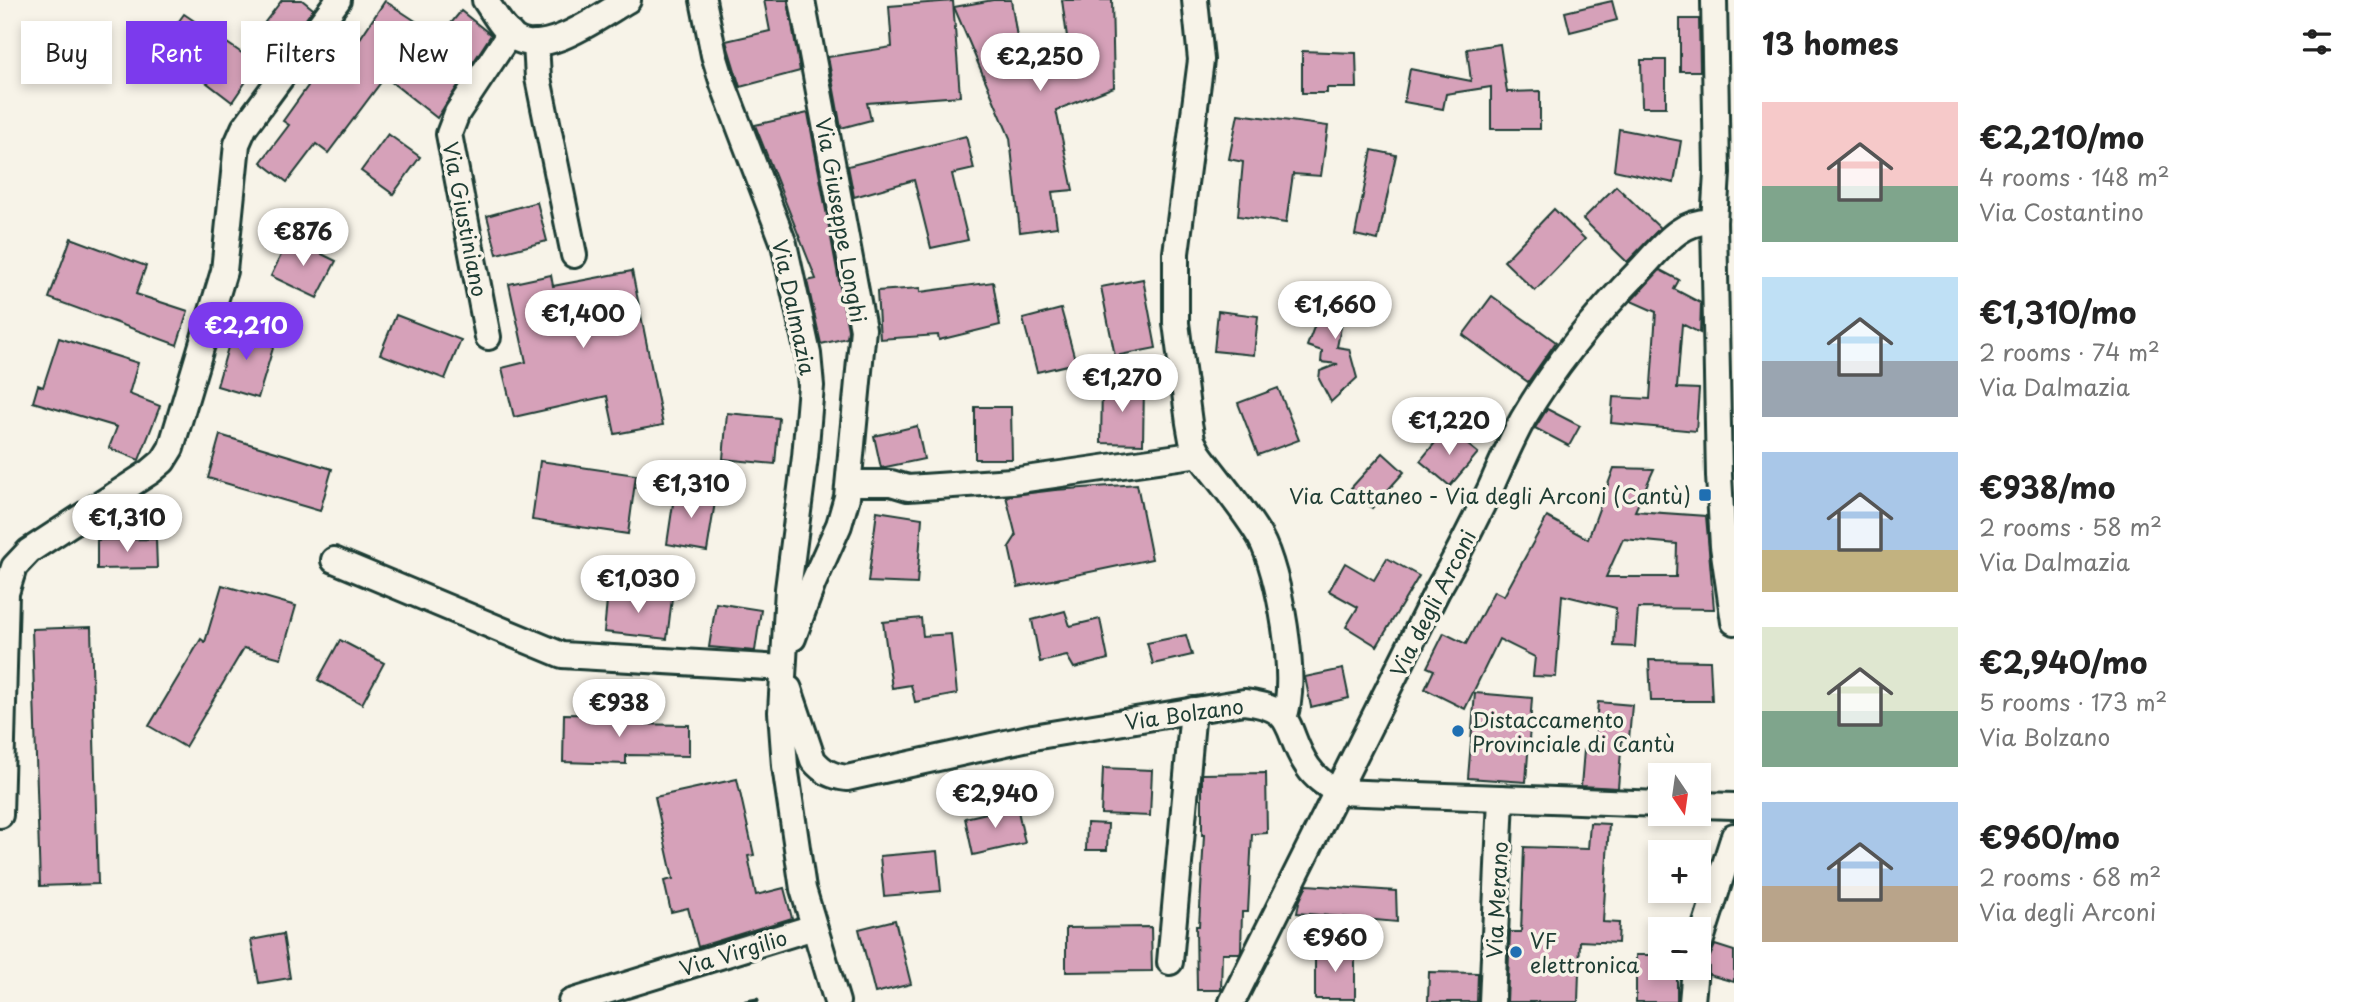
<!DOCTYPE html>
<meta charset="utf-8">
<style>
:root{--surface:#fff;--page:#f2f2f2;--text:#222;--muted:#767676;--accent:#7c3aed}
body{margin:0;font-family:"Playpen Sans",sans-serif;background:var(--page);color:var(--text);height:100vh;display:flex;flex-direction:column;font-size:26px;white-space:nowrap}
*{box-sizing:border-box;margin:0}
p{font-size:23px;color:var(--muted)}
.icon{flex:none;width:38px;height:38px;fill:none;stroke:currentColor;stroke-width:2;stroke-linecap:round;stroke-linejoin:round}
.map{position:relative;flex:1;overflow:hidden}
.drawer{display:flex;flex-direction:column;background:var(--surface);width:630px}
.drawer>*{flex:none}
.hud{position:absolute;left:21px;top:21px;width:665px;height:63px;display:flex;gap:14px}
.needle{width:46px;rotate:167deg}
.buttons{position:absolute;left:1648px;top:763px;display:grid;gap:14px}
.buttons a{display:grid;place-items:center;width:63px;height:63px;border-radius:0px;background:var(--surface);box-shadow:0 4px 10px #0003;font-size:35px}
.price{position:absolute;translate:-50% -60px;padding:0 16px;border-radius:24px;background:#fff;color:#222;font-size:23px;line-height:46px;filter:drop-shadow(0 2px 4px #0008)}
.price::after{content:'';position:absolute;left:50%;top:42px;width:21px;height:16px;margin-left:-10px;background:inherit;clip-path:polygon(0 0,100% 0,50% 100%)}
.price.current{background:var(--accent);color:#fff}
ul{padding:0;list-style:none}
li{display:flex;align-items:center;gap:21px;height:175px;padding:0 28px}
li span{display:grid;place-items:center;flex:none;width:196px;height:140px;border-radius:0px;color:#555}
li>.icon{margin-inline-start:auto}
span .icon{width:84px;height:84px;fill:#fffc;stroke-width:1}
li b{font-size:30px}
h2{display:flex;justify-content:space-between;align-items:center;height:84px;padding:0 28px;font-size:30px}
.pill{padding:0 24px;border-radius:0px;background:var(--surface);box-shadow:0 4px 10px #0003;font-size:24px;line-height:63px}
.pill.current{background:var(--accent);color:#fff}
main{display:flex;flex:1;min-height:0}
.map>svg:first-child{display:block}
</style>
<main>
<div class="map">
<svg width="1734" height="1002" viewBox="0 0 1734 1002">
<rect width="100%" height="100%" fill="#f7f3e8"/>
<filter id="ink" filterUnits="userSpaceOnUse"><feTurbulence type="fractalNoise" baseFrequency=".0143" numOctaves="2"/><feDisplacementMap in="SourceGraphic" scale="14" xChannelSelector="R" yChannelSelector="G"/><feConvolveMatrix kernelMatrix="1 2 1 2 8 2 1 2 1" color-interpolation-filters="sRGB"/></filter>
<g filter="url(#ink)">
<g fill="#d6a1b9" stroke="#1f3d34" stroke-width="2" fill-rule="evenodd">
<path d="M282,0H302L313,9L290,41L265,22Z"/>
<path d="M764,0H788L800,71L740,87L726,41L770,31Z"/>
<path d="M993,0H1011L1022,68L1070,59L1062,0H1112L1114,87L1056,110L1073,190L1052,192L1057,227L1020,232L1010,138L954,7Z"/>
<path d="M385,1L440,37L461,11L491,35L437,118L385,77L328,153L316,144L287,182L261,162L289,125L283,121L320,69L315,64L317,62L313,59L335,29L355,46Z"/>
<path d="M953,1L960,96L867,103L871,120L841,128L828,57L892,47L889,6Z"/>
<path d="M1612,1L1617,20L1570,32L1565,12Z"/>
<path d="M184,14L258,64L232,102L160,47Z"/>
<path d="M1680,19H1699L1700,71H1680Z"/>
<path d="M1500,44L1507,92L1540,91V129H1491V87L1446,94L1443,109L1404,102L1410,69L1471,81L1467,49Z"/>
<path d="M1302,51L1356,53L1357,88H1327V93H1302Z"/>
<path d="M1641,60H1666V107H1642Z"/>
<path d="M808,113L848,330L847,338L821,344L807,281L816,279L755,125Z"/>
<path d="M1238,114L1328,126L1321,176L1293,174L1286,223L1238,216L1243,162L1229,159Z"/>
<path d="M1619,129L1681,141L1674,183L1614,170Z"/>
<path d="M388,134L420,157L393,194L361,171Z"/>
<path d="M966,136L974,169L952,174L968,240L931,248L914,180L854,197L848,166Z"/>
<path d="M1372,150L1396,155L1378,240L1355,235Z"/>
<path d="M1616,186L1660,228L1627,262L1583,219Z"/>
<path d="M537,202L547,241L497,254L487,216Z"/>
<path d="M1554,209L1585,239L1535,291L1504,261Z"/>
<path d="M71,238L146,266L136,294L188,311L177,345L49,298Z"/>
<path d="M289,238L336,261L317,298L271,276Z"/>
<path d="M1660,270L1679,280L1674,289L1701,303L1700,333L1682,324L1677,388L1699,389L1696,431L1611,423L1613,397L1650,399L1656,312L1631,301Z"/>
<path d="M632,271L663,425L615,434L607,396L514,417L502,368L526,362L509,284L551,275L553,286Z"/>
<path d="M1143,279L1156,348L1115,356L1101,287Z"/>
<path d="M993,282L1000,325L939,340L938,335L880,339L877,291L920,288V292Z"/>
<path d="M1329,287L1365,297L1342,322L1337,347L1349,349L1357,378L1331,402L1319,379L1320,371L1338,364L1321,362L1322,351L1307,346Z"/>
<path d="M1492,296L1556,342L1528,382L1463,335Z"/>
<path d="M1061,309L1076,363L1037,372L1023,319Z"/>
<path d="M1218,311L1258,316L1254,355L1214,351Z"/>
<path d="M396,315L461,340L445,379L380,354Z"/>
<path d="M234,326L276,338L258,398L217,386Z"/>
<path d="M59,338L138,363L129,394L160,406L139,460L109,448L117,427L33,402L38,385L43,387Z"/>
<path d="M1102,385L1144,386L1143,444L1101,443Z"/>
<path d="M1278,388L1299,440L1258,455L1238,403Z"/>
<path d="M975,407H1011L1012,459H975Z"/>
<path d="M1547,409L1580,426L1569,446L1535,428Z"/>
<path d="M727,413L779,418L775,464L723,459Z"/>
<path d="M917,426L924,459L881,468L874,436Z"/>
<path d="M1447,428L1478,453L1450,486L1420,461Z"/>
<path d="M220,435L332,469L320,511L208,478Z"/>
<path d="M1383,453L1404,472L1372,508L1351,488Z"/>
<path d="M540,461L636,475L628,534L532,520Z"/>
<path d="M1614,468L1654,469L1635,511L1706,516L1714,609L1638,608L1635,647L1614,646L1616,608L1562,595L1556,677L1533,676L1535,657L1499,639L1465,709L1425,689L1434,670L1427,667L1444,633L1466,644L1494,591L1504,596L1547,517L1588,539ZM1623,539L1677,544L1676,577H1606Z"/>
<path d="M1137,484L1152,559L1018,587L1009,547L1016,536L1006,496L1055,490Z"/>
<path d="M675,490L716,496L707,551L667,544Z"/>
<path d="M877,511L922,518L917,584L868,582Z"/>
<path d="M156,539L157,568L97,569V540Z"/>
<path d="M1387,558L1419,576L1377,646L1346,627L1358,607L1329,591L1345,563L1374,580Z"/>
<path d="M222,585L296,606L281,658L244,648L185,747L149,726L201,639L205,642Z"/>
<path d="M608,591L672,598L667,639L604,632Z"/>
<path d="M716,603L761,610L755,651L709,647Z"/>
<path d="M1065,611L1070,626L1100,619L1108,659L1074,668L1067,656L1040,662L1032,620Z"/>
<path d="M921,618L923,636L951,634L957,694L915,702L911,685L892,688L883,622Z"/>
<path d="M91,627L98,884L40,886L32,629Z"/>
<path d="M1186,635L1192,655L1153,664L1147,643Z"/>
<path d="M340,640L384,663L362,704L318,680Z"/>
<path d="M1649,660L1710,661L1712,701H1651Z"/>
<path d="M1343,669L1349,698L1311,707L1305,677Z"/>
<path d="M1475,693L1532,698L1526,782L1468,778Z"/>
<path d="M1598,702L1632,705L1629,739H1622L1618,788L1581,786L1584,750L1594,751Z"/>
<path d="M564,714L627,715V724L689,725V756L626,755V764L563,762Z"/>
<path d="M1103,768L1152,770L1150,816L1101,814Z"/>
<path d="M1266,773L1267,833L1252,834L1248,912H1242L1241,950L1240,953H1222L1221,990H1197L1196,926H1199L1204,835H1202V774Z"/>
<path d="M737,779L754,855L748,856L756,895L784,888L792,918L698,947L688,908L671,912L664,881L673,879L655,797Z"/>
<path d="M1017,806L1025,843L973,855L965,818Z"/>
<path d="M1087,823L1108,824L1107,850H1086Z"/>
<path d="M1590,823L1609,824L1603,922L1619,923L1618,943L1580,941L1578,1002H1507L1510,932H1521L1524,847L1588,849Z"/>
<path d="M937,851L941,891L884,896L880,856Z"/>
<path d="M1307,885L1396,891L1397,922L1297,913L1299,902Z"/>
<path d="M895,920L911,984L875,993L859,929Z"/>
<path d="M1151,927L1152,971L1066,972V928Z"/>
<path d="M283,934L290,978L259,983L251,940Z"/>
<path d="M1715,945L1734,951V982L1709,975L1708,961Z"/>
<rect x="1315" y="949" width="40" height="50"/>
<path d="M1636,955H1661V968H1677V1002H1636Z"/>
<path d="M1429,972L1478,973L1477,1002H1428Z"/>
</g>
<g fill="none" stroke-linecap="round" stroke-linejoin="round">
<defs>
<g id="minor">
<path d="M485,0C494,13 502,29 515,38C545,58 601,15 628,0"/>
<path d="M703,0L714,55L723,84L784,244L808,354L811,386L805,457L788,589L781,712L785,766L803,889L837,1002"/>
<path d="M1195,0L1201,60L1176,253V323L1189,423L1192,440L1199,454C1219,481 1243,508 1260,537C1279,570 1299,682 1284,717"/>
<path d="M1714,0L1717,173L1714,222L1719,476L1723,546L1734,622"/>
<path d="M536,43L538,78L574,255"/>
<path d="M488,337L449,134L457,113L510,33"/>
<path d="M850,483H891L908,488L1012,481L1199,454"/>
<path d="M334,560L562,655L783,668"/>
<path d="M793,638L813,583L839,525L847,497L863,329L802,0"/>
<path d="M789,689L813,760C823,772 832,776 847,778L1033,737L1244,702C1299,708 1283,731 1308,767C1315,778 1326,785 1337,792L1661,804"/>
<path d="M1699,805L1734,806"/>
<path d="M0,815L6,593L14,567L29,551L150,472L163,461L171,448L224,271L237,144L244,128L338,0"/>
<path d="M1699,946L1734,836"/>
<path d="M1170,962L1193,710"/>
<path d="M571,1002L814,927"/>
<path d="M1232,1002L1437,591C1457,557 1474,522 1491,487C1501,464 1511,441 1523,419C1555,364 1596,315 1641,269C1662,247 1680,219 1714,222"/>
<path d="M1492,1002L1501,798"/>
<path d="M1692,1002L1695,968"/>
</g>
</defs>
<use href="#minor" stroke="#1f3d34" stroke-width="30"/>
<use href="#minor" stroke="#f7f3e8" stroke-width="24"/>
<path stroke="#1f3d34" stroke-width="5" d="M746,1002L757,1000"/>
</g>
</g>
<g fill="#1f6fb2" stroke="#f7f3e8" stroke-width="2.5">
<rect x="1698" y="488" width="14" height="14" rx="3.5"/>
<circle cx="1458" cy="731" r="7"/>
<circle cx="1516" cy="952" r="7"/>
</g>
<g text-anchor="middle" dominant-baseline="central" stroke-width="7" stroke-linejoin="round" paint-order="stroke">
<g font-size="21" fill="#1f3d34" stroke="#f7f3e8">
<text transform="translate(466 219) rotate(79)">Via Giustiniano</text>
<text transform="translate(842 220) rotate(80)">Via Giuseppe Longhi</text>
<text transform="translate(795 307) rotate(78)">Via Dalmazia</text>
<text transform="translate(1432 603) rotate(-63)">Via degli Arconi</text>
<text transform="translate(1184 713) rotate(-8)">Via Bolzano</text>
<text transform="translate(1496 900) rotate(-87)">Via Merano</text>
<text transform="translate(733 952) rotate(-17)">Via Virgilio</text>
</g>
<g font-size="21" fill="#1f3d34" stroke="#f7f3e8" text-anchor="start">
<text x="1691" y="495" text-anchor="end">Via Cattaneo - Via degli Arconi (Cantù)</text>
<text x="1472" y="719">Distaccamento<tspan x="1472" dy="24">Provinciale di Cantù</tspan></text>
<text x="1530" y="940">VF<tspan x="1530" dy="24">elettronica</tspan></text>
</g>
</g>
</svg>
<div class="buttons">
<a><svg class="needle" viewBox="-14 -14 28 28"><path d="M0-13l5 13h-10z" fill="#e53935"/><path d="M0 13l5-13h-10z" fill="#767676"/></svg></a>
<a>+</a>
<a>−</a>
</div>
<b class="price" style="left:1040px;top:93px">€2,250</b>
<b class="price" style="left:303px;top:268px">€876</b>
<b class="price" style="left:1335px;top:341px">€1,660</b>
<b class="price" style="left:583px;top:350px">€1,400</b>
<b class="price current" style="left:246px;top:362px">€2,210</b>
<b class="price" style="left:1122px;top:414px">€1,270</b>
<b class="price" style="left:1449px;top:457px">€1,220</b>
<b class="price" style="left:691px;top:520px">€1,310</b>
<b class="price" style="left:127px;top:554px">€1,310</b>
<b class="price" style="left:638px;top:615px">€1,030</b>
<b class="price" style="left:619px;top:739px">€938</b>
<b class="price" style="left:995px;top:830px">€2,940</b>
<b class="price" style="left:1335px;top:974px">€960</b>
<div class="hud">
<a class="pill">Buy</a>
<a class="pill current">Rent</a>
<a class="pill">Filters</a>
<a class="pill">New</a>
</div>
</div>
<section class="drawer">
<h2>13 homes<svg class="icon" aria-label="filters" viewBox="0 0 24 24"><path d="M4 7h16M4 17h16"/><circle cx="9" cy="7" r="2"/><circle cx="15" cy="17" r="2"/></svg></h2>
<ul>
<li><span style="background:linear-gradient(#f6c9c9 60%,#7fa58c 0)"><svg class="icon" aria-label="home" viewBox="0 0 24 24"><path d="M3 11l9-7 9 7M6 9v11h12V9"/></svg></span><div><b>€2,210/mo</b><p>4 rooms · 148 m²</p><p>Via Costantino</p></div></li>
<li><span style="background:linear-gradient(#bfe0f5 60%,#9aa5b1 0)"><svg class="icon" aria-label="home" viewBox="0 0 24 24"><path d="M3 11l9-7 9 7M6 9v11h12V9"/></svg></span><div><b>€1,310/mo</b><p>2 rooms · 74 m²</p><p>Via Dalmazia</p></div></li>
<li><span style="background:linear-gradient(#a9c7e8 70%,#c2b280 0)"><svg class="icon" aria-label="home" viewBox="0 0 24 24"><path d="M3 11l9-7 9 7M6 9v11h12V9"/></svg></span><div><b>€938/mo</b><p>2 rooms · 58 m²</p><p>Via Dalmazia</p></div></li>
<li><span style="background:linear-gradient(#dfe7d0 60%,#7fa58c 0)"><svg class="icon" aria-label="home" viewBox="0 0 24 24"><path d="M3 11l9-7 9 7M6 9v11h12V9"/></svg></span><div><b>€2,940/mo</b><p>5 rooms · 173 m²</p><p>Via Bolzano</p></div></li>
<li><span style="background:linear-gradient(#a9c7e8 60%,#b9a48a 0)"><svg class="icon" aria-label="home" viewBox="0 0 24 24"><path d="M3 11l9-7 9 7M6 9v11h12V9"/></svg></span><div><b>€960/mo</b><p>2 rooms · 68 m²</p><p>Via degli Arconi</p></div></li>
</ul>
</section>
</main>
